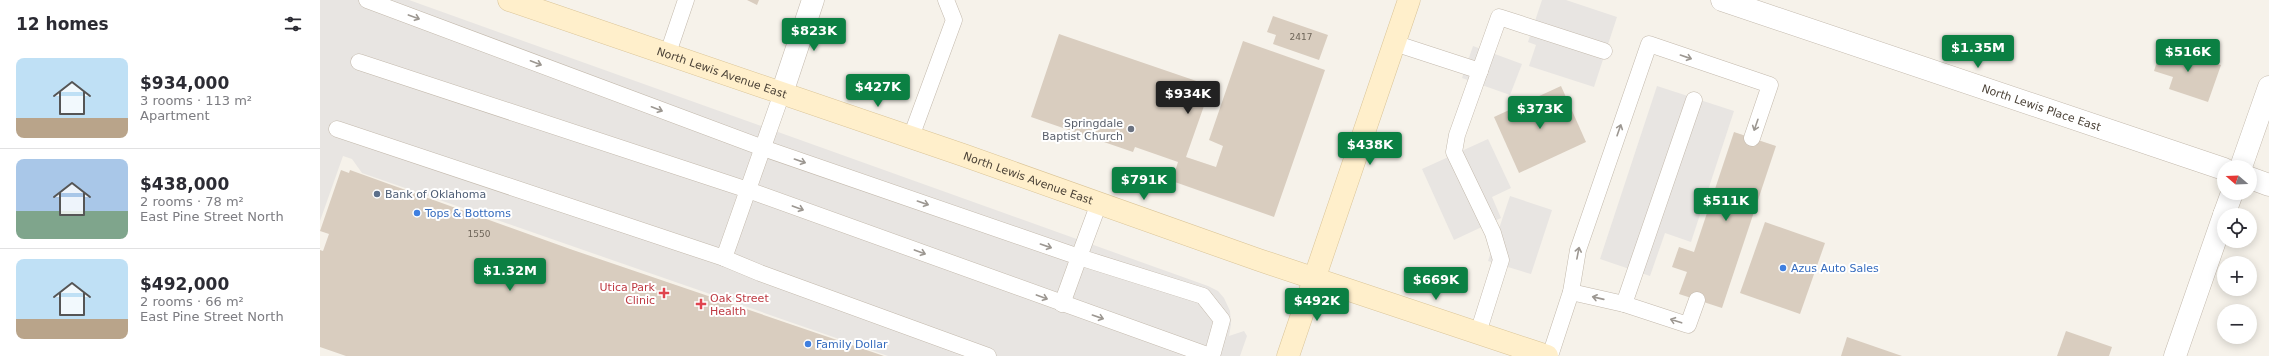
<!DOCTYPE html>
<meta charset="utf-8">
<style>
:root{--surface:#fff;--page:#f2f2f3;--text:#2b2b33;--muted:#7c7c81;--line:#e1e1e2;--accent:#0b8043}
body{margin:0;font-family:"DejaVu Sans",sans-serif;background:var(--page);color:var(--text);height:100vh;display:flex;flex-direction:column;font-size:15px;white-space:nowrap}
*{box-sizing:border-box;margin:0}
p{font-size:13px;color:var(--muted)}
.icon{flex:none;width:22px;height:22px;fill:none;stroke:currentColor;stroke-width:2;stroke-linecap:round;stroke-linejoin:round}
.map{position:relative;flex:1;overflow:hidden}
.panel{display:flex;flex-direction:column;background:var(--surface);width:320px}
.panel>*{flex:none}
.needle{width:26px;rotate:289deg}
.buttons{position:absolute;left:1897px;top:160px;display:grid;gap:8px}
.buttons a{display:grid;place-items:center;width:40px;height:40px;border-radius:50%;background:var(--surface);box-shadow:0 2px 10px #0003;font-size:20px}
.price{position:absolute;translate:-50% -34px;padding:0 9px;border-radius:4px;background:var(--accent);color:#fff;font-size:13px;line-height:26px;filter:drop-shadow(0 1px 2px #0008)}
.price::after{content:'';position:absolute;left:50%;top:24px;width:12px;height:9px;margin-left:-6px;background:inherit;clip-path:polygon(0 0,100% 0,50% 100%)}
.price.current{background:#222;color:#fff}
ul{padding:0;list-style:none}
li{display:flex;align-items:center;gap:12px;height:100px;padding:0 16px}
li+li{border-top:1px solid var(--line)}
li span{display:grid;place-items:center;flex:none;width:112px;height:80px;border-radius:8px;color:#555}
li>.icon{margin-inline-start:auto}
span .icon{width:48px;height:48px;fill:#fffc;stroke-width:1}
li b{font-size:17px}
h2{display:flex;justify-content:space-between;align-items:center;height:48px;padding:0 16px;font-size:17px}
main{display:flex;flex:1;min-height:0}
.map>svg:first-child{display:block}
</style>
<main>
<section class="panel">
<h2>12 homes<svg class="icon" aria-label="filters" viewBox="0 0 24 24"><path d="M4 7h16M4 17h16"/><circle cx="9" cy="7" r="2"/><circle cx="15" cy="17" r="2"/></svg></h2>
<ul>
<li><span style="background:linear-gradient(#bfe0f5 75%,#b9a48a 0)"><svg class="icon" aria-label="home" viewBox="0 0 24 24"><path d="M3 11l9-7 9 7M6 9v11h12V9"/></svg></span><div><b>$934,000</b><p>3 rooms · 113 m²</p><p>Apartment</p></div></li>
<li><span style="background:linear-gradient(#a9c7e8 65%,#7fa58c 0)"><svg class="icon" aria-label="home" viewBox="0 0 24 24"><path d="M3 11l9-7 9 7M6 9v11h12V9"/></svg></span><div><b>$438,000</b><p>2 rooms · 78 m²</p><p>East Pine Street North</p></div></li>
<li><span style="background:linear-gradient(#bfe0f5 75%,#b9a48a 0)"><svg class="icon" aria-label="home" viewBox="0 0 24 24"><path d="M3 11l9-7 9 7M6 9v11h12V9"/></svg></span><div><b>$492,000</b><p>2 rooms · 66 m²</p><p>East Pine Street North</p></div></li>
</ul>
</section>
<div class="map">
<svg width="1949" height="356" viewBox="0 0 1949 356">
<rect width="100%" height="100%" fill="#f6f2ea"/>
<g fill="#e8e5e2">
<path d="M0,0H89L888,286L898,291L904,298L910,311L911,324L909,336L924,331L927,336L920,356H568L42,173L32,159L23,156L0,221Z"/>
<path d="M1222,0H1246L1297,17L1274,87L1209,66L1216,45L1208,42Z"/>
<path d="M1153,46L1202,64L1190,95L1142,78Z"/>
<path d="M1337,86L1414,111L1371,242L1345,233L1330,276L1280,259Z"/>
<path d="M1168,139L1191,188L1172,197L1181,218L1134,240L1102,169Z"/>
<path d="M1190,196L1232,210L1211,274L1168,261Z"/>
</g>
<g fill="#d9cdbf">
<path d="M427,0H439L437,5Z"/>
<path d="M953,16L1008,35L999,60L953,44L956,35L947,32Z"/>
<path d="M739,34L891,86L866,157L896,167L903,146L889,140L923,41L1005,70L954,217L852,181L858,162L815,147L813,152L711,117Z"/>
<path d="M1842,46L1901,65L1888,102L1849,89L1853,77L1834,71Z"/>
<path d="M1241,86L1266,142L1199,173L1174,117Z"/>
<path d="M1414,132L1456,146L1402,308L1359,294L1367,272L1352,267L1359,247L1374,252Z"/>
<path d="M21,170L29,173L30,170L250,249L564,356H26L0,347V250L3,251L9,234L0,231Z"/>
<path d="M1445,222L1505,243L1480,314L1420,293Z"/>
<path d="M1746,331L1792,347L1789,356H1737Z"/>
<path d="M1527,337L1582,356H1521Z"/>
</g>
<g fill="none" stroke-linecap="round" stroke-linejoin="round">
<defs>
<g id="service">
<path d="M47,0L443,148L759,257L742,304"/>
<path d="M1074,43L1160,71"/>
<path d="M348,53L366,0"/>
<path d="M39,62L428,190L890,356"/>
<path d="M17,129L404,258L440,273L668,356"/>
<path d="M591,137L634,20L626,0"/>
<path d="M779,203L759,257L883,296L902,320L892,356"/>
<path d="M404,258L462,93"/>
<path d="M1251,292L1304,304L1368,325L1377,300"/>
<path d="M1304,304L1374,100"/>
<path d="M1158,333L1181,260L1173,233L1134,152L1137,135L1179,17L1284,51"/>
<path d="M1230,356L1251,292L1258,250L1329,44L1450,85L1432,138"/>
</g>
<g id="minor">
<path id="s1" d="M1402,0L1904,169"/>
<path d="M462,93L493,0"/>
<path d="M1921,167L1949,87"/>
<path d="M1930,178L1949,185"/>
<path d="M1904,215L1912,193"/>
<path d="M1855,356L1904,215"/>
</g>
<g id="secondary">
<path id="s2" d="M189,0L643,155L939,260L1227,356"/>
<path d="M968,356L1089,0"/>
</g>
</defs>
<use href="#service" stroke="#c3b9ac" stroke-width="17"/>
<use href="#minor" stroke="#c3b9ac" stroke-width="23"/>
<use href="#secondary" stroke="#dac497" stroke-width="23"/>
<use href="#service" stroke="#fff" stroke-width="16"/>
<use href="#minor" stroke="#fff" stroke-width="22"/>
<use href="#secondary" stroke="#ffefcb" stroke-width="22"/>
</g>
<defs><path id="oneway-shaft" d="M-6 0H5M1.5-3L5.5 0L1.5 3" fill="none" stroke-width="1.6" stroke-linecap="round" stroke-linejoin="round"/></defs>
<g stroke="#9c9791">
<use href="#oneway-shaft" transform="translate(94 17) rotate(20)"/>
<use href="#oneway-shaft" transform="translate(1366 57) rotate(19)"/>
<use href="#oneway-shaft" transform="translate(216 63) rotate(21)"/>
<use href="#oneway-shaft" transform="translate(337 109) rotate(21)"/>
<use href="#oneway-shaft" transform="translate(1436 125) rotate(109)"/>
<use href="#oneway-shaft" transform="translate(1299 130) rotate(-71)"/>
<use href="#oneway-shaft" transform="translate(480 161) rotate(19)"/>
<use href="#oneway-shaft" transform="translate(603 203) rotate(19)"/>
<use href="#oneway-shaft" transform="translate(478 208) rotate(20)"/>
<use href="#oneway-shaft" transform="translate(726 246) rotate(19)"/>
<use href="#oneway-shaft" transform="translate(600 252) rotate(20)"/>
<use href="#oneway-shaft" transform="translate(1258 253) rotate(-79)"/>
<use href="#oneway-shaft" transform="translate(722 297) rotate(20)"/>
<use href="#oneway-shaft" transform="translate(1278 298) rotate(-167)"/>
<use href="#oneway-shaft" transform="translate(778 317) rotate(19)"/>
<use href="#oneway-shaft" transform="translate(1356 321) rotate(-162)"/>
</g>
<circle fill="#6b7280" stroke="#fff" stroke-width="1.5" cx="811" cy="129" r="4"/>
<circle fill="#5c6f8a" stroke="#fff" stroke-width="1.5" cx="57" cy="194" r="4"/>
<g fill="#3f7fe0" stroke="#fff" stroke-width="1.5">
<circle cx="97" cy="213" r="4"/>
<circle cx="1463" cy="268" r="4"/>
<circle cx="488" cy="344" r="4"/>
</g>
<g fill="#e0444e" stroke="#fff" stroke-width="1.5">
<path d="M342 287h4v4h4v4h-4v4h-4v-4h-4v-4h4z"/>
<path d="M379 298h4v4h4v4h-4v4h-4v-4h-4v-4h4z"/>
</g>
<g text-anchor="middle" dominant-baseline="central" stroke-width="4" stroke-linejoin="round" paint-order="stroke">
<g font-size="9" fill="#6e6559">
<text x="981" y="37">2417</text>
<text x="159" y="234">1550</text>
</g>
<g font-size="11" fill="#4b4237" stroke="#fff">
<text stroke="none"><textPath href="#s2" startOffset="225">North Lewis Avenue East</textPath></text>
<text stroke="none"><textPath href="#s1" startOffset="337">North Lewis Place East</textPath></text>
<text stroke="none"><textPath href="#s2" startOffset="549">North Lewis Avenue East</textPath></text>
</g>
<g font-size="11" fill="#5b616d" stroke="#fff" text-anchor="end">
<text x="803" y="123">Springdale<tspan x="803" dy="13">Baptist Church</tspan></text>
</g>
<g font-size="11" fill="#4e5e75" stroke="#fff" text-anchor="start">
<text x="65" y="194">Bank of Oklahoma</text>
</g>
<g font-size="11" fill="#366cbe" stroke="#fff" text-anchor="start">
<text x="105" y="213">Tops &amp; Bottoms</text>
<text x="1471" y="268">Azus Auto Sales</text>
<text x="496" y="344">Family Dollar</text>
</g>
<g font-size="11" fill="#be3a42" stroke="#fff" text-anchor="end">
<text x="335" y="287">Utica Park<tspan x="335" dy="13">Clinic</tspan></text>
<text x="390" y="298" text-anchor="start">Oak Street<tspan x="390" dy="13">Health</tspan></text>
</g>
</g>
</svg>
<div class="buttons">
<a><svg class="needle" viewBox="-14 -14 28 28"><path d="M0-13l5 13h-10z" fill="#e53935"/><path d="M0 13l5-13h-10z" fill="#7c7c81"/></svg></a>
<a><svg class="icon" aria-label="locate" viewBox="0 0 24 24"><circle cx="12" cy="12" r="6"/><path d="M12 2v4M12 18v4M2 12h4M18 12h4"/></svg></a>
<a>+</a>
<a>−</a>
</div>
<b class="price" style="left:494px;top:52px">$823K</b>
<b class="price" style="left:1658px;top:69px">$1.35M</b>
<b class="price" style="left:1868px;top:73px">$516K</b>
<b class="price" style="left:558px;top:108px">$427K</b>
<b class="price current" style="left:868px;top:115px">$934K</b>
<b class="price" style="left:1220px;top:130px">$373K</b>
<b class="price" style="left:1050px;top:166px">$438K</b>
<b class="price" style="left:824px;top:201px">$791K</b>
<b class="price" style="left:1406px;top:222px">$511K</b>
<b class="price" style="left:190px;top:292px">$1.32M</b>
<b class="price" style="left:1116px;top:301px">$669K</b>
<b class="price" style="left:997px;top:322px">$492K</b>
</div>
</main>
